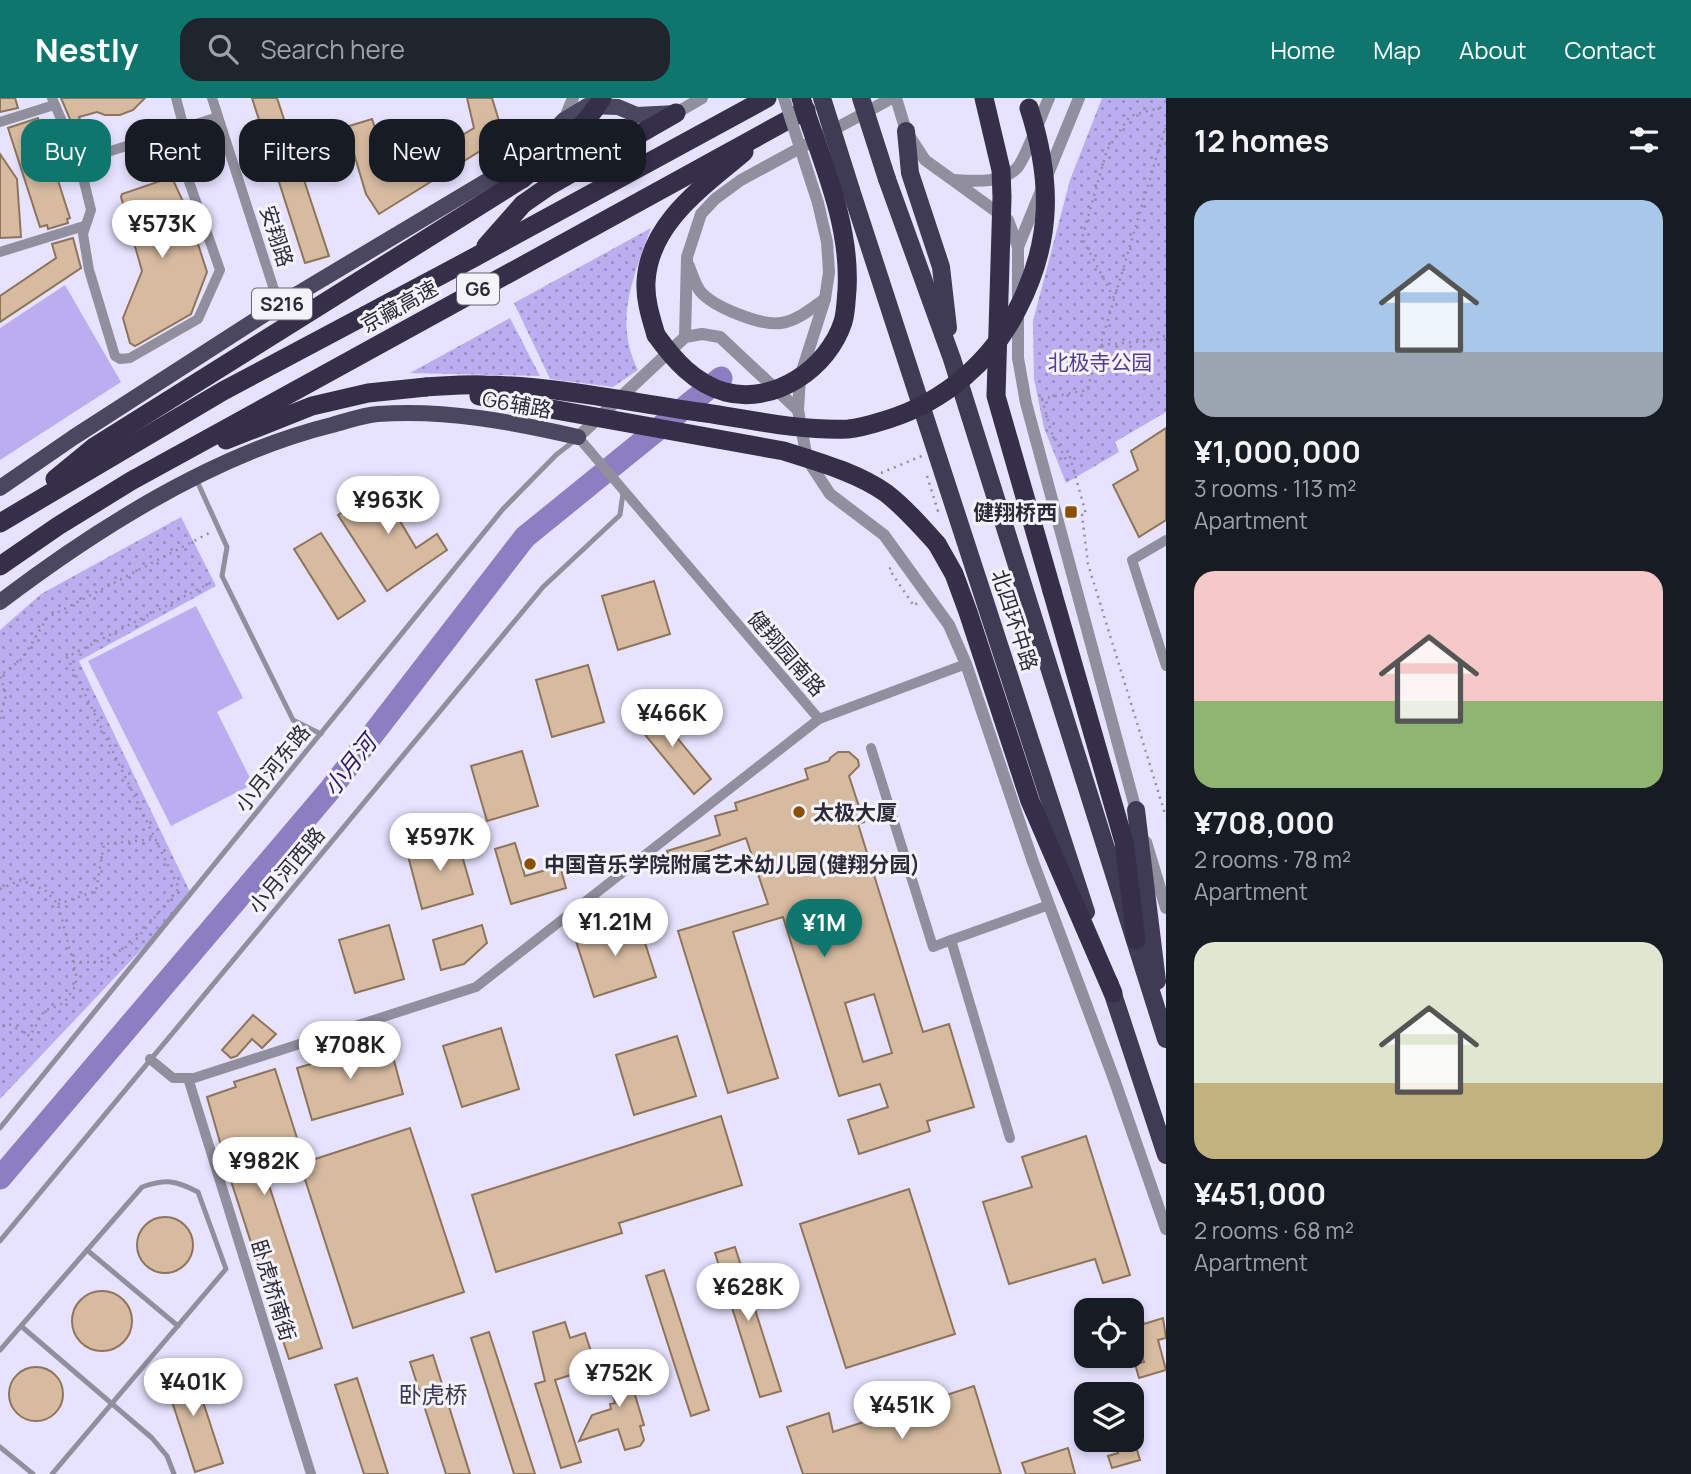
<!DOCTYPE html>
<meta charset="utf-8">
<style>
:root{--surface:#171b24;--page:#20242c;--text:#f1f3f6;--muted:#9ea1a6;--accent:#0f766e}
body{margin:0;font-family:Manrope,"Noto Sans SC",sans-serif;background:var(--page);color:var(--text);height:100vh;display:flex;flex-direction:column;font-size:26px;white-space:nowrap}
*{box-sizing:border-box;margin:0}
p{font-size:23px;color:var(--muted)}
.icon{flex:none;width:38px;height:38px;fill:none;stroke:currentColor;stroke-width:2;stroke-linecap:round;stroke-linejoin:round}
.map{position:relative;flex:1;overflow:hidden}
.drawer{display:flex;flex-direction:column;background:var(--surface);width:525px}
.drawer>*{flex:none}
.top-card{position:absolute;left:21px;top:21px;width:665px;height:63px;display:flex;gap:14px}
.controls{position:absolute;left:1074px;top:1200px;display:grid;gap:14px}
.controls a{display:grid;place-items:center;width:70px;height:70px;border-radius:14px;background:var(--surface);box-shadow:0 4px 10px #0003;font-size:35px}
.price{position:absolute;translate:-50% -60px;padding:0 16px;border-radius:24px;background:#fff;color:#222;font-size:23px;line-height:46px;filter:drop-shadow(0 2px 4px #0008)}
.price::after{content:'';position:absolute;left:50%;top:42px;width:21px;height:16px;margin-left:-10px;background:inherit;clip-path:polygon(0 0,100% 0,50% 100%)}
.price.on{background:var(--accent);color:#fff}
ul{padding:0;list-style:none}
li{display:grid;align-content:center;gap:14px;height:371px;padding:0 28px}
li span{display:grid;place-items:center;height:217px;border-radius:21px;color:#555}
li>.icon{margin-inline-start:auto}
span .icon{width:126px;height:126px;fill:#fffc;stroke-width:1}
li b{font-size:30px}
h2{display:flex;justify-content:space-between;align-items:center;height:84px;padding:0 28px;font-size:30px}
.chip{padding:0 24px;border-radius:21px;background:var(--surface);box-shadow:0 4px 10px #0003;font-size:24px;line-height:63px}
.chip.on{background:var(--accent);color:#fff}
header{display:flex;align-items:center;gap:42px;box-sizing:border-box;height:98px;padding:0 35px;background:var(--accent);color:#fff}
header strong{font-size:33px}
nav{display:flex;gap:38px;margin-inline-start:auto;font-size:24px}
.search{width:490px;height:63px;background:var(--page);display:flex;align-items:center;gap:18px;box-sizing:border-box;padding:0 24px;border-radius:21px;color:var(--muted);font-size:26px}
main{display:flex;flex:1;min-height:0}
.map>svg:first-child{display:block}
</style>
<header>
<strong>Nestly</strong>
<div class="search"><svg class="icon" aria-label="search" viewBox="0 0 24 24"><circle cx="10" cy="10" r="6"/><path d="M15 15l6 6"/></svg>Search here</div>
<nav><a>Home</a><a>Map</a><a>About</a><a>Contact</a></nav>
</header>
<main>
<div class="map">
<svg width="1166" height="1376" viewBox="0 0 1166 1376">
<defs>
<pattern id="green-dots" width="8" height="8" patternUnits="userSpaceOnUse" patternTransform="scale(1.75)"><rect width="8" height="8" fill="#bbaef0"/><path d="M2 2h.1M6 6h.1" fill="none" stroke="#988ec3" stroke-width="1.8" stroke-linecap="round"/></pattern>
</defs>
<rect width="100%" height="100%" fill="#e7e3ff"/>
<g fill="url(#green-dots)">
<path d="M1102,0H1166V314L1115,344L1119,354L1066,385L1044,330L1034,281L1033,223L1070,82Z"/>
<path d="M651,130C634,178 613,222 638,272L613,289L550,281L514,205Z"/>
<path d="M510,220L540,278L410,275Z"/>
<path d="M181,419L216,488L79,563L192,798L0,1001V532L41,496Z"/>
</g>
<g fill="#bbaef0">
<path d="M65,187L121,284L0,362V230Z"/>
<path d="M196,508L243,600L217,614L253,686L171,728L88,563Z"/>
</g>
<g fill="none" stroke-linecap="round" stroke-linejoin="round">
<path stroke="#8c7ec1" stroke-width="23" d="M0,1080L329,693L525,439L721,280"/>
</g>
<g fill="#d7bba1" stroke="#8e745b" stroke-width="2" fill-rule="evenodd">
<path d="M0,0H15L18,10L0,14Z"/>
<path d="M61,0H145L133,12L120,17H105L97,14L79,19L83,31L75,33Z"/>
<path d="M252,0H277L329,158L305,165Z"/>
<path d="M467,0H492L499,23L488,48L379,116L366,96L346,29L372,21L392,79L474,30Z"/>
<path d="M38,20L70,120L67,121L68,125L48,131L47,127L40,129L8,30Z"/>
<path d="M0,56L17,81L21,139L0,140Z"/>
<path d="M169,80L173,82L187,112L207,174L191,216L135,248L130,245L123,220L142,173L121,99L122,96Z"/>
<path d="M73,140L81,170L0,224V198L56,160L52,146Z"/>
<path d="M1166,330V422L1139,439L1113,387L1138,372L1131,353Z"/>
<path d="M398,379L410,398L391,408L416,450L437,436L447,452L387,493L338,417Z"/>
<path d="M321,435L365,503L338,521L294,451Z"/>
<path d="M654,483L670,536L618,552L602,498Z"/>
<path d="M588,567L604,624L552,639L536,582Z"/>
<path d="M650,607L711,681L694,696L632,621Z"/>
<path d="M522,653L538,708L487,723L471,668Z"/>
<path d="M838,654H849L858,662L859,668L849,678L864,724L858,726L923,934L949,926L974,1009L927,1023L930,1033L859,1056L848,1022L888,1009L880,986L839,998L783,819L733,834L778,980L728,995L678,833L768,806L746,740L671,766L667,753L720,737L715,718L737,712L735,705L808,681L805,671L829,663L830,660ZM874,896L892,955L863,964L845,905Z"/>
<path d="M457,740L473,796L422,811L407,754Z"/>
<path d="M515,745L525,778L560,768L566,790L511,806L495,751Z"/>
<path d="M637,820L656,879L594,899L575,840Z"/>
<path d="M389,827L404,881L355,895L339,842Z"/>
<path d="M482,827L487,845L464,866L441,872L433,842Z"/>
<path d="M253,917L276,936L262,950L252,941L237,958L231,960L222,952Z"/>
<path d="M501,930L519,991L462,1009L443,948Z"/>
<path d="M677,938L696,998L634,1017L616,957Z"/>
<path d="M389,944L403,996L312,1022L297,970Z"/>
<path d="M275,971L297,1040L251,1055L258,1078L265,1075L322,1250L289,1261L232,1086L207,999L236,989L234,984Z"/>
<path d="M721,1018L742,1087L619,1125L622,1135L496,1174L472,1097Z"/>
<path d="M410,1030L464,1194L353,1230L300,1066Z"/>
<path d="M1086,1038L1130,1177L1103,1185L1095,1161L1009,1186L983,1104L1032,1089L1022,1059Z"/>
<path d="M909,1091L955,1236L846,1270L800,1126Z"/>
<circle cx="165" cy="1147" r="28"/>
<path d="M735,1149L781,1293L760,1299L715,1155Z"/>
<path d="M664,1172L709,1312L691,1318L646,1178Z"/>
<circle cx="102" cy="1223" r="30"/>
<path d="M1142,1220L1144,1226L1163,1220L1166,1240L1158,1242L1166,1272L1139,1280L1135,1266L1144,1264L1135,1236L1132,1237V1223Z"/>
<path d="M565,1224L570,1240L585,1235L596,1269L555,1282L581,1364L561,1370L535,1286L545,1283L533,1234Z"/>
<path d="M489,1234L535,1376H514L471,1240Z"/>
<path d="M433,1257L470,1376H446L410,1264Z"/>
<path d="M624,1260L644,1327L640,1328L644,1342L640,1348L625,1352L618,1331L579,1343L592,1317L611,1311L610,1306L615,1305L603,1266Z"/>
<path d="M191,1267L223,1365L195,1374L163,1276Z"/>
<circle cx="36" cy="1296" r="27"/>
<path d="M357,1280L388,1376H364L335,1287Z"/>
<path d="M974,1288L1001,1376H803L787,1329L829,1315L833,1334Z"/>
<path d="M1113,1342H1134L1140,1362L1112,1370L1108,1358L1118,1355Z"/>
<path d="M1068,1350L1075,1376H1026L1022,1365Z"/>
</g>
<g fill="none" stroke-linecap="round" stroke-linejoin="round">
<g stroke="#918da2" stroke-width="2.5" stroke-dasharray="2 5" stroke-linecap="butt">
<path d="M1114,200L1082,140L1107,52L1130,18L1166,8"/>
<path d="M1101,247L1156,242L1166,237"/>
<path d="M1041,301L1087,292L1166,27"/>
<path d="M1042,301L1051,333L1066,362L1070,359L1086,416L1082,417L1088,466L1166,719"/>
<path d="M881,375L924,357"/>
<path d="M927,378L938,413L940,412"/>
<path d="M891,470L889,471L914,508L918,504"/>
<path d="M0,621L6,596L0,578L23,560L47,520L213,433"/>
<path d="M0,791L21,782L45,792L58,806L76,875V887L64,905L44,913L30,938L9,926L0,930"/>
<path d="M58,806L96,793L104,746L155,741"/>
<path d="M73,864H101L134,844L179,790L67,559L214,483"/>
</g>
<g stroke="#918f9d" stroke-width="5">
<path d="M197,383L227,449L222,478L293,622L321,636"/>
<path d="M0,1030L503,411L556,357L574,343"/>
<path d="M0,1143L543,489L620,417L623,395"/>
<path d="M87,1152L178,1228"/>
<path d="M21,1228L152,1340L167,1358L174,1376"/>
<path d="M0,1252L142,1089C166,1081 175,1082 198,1094L226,1171L52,1376"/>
<path d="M0,1349L33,1376"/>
</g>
<g stroke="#918f9d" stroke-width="10">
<path d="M52,0L79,63L91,112L83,136L89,172L115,258L120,261L130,260L198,221L220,172L180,58V45L184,30L176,0"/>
<path d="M212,0L279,207"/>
<path d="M0,24L54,7"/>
<path d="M79,63L218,19"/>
<path d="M0,154L84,128"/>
<path d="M578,339L819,621"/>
<path d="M1166,442L1132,462L1166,568"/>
<path d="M871,650L933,849L951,842L1010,1040"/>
<path d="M951,842L1049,807"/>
<path d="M150,961L173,980H194L476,889L819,621L966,566"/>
<path d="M188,980L311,1376"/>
</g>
<g stroke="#918f9d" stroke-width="12">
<path d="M896,0L906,33L925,62L1008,122L1018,149V260L1026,305L1138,720"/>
<path d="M676,15L702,0"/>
<path d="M564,22L573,0"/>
<path d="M954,82C973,83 1002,86 1017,70C1025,62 1043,13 1049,0"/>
<path d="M818,105L827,144L829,174L825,201L800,279L798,312L807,361L830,396L884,437L949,527L966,566L1033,764L1114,981L1166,1131"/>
<path d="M1018,149L1079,0"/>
<path d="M689,168C692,176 695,186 700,193C713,209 761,228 781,225C797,223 812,210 825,201"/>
<path d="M685,239L702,236L720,239L798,312"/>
<path d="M578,339L685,239L687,159L701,116L715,101L741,82L892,0"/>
<path d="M1146,744L1166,810"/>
</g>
<g stroke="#4c4760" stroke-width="16">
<path d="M0,390L74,339L279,207L495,78L540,47L564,22L587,8L618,9L637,17L676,15"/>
<path d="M0,504C96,431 214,356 332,327C347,323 363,317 378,316C445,311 513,324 578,339"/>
</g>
<g stroke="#403b55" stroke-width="18">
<path d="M906,33L910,75L941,169L948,230"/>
<path d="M887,81L952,261L1166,941"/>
<path d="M851,92L1086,814"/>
<path d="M1136,712L1157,883"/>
<path d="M1109,884L1166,1057"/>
</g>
<g stroke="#352f4a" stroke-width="19">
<path d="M486,148L523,106L549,88L676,15"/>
<path d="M656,237C651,220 645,202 646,184C649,125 703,89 744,54"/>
<path d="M226,342L312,308L368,295L426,289"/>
<path d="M55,381L94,349L522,81"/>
<path d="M0,425L223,293L475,159L767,0"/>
<path d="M937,446L954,476L968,514L1030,703L1113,895"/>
<path d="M0,468L58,428L131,383L806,12"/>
<path d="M1052,493L1124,744L1136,842"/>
</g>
<path stroke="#918f9d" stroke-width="12" d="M784,0L818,105"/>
<g stroke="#403b55" stroke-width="18">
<path d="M822,0L851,92"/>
<path d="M861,0L887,81"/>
</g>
<g stroke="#352f4a" stroke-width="19">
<path d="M984,0L1001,72L1002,99L996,298L1052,493"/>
<path d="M522,81C552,57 582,33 602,0"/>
<path d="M656,237C674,262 694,285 725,294C775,307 828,270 843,224C846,214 846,202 847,192C851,126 821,61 801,0"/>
<path d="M426,289C446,288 465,286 485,287C558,288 633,305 706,315C752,322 801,333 848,331C862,330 876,325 889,321C945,303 992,263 1018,210C1053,142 1052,81 1029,10"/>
<path d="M479,298L784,353C818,364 856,374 886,395C905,410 921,428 937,446"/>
</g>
</g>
<g fill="#8a5106" stroke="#f4f3fa" stroke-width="2.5">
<rect x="1064" y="407" width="14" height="14" rx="3.5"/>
<circle cx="799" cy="714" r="7"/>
<circle cx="530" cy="766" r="7"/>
</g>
<g text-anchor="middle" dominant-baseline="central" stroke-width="6" stroke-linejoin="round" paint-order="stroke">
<g fill="#f4f3fa" stroke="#686672" stroke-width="2">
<rect x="457" y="175.5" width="42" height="31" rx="5"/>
<rect x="252" y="190.5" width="60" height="31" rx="5"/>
</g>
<g font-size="19" font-weight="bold" fill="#2c2a37">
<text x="478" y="191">G6</text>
<text x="282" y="206">S216</text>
</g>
<g font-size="21" fill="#2c2a37" stroke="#f4f3fa">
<text transform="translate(277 138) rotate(72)">安翔路</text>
<text transform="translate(399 208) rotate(-29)">京藏高速</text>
<text transform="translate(517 306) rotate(10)">G6辅路</text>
<text transform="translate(1015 522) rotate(72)">北四环中路</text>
<text transform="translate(787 555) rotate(49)">健翔园南路</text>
<text transform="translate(272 670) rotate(-51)">小月河东路</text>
<text transform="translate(286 772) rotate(-50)">小月河西路</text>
<text transform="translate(274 1192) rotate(73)">卧虎桥南街</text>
</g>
<g font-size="21" fill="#533d8e" stroke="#f4f3fa">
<text x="1100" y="264">北极寺公园</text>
</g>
<g font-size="21" font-weight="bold" fill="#2c2a37" stroke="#f4f3fa" text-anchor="start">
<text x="1057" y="414" text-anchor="end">健翔桥西</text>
<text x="813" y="714">太极大厦</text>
<text x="544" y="766">中国音乐学院附属艺术幼儿园(健翔分园)</text>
</g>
<g font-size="23" font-style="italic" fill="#321666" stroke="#f4f3fa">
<text transform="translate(349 667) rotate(-52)">小月河</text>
</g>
<g font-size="23" fill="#3b3551" stroke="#f4f3fa">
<text x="433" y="1296">卧虎桥</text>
</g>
</g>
</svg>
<div class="controls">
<a><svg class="icon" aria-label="locate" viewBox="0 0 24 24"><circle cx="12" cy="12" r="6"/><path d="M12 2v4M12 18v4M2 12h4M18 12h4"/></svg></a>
<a><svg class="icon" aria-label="layers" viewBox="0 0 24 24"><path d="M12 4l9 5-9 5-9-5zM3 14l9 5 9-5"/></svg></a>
</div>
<b class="price" style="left:162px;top:162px">¥573K</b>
<b class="price" style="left:388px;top:438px">¥963K</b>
<b class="price" style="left:672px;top:651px">¥466K</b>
<b class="price" style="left:440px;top:775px">¥597K</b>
<b class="price" style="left:615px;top:860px">¥1.21M</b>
<b class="price on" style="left:824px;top:861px">¥1M</b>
<b class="price" style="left:350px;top:983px">¥708K</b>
<b class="price" style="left:264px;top:1099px">¥982K</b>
<b class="price" style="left:748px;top:1225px">¥628K</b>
<b class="price" style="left:619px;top:1311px">¥752K</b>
<b class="price" style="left:193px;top:1320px">¥401K</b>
<b class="price" style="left:902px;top:1343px">¥451K</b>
<div class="top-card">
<a class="chip on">Buy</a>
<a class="chip">Rent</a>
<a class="chip">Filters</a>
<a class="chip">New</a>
<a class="chip">Apartment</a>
</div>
</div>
<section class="drawer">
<h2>12 homes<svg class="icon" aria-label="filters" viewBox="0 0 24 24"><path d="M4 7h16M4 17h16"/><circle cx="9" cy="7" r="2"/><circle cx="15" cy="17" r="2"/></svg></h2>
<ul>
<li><span style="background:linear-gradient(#a9c7e8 70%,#9aa5b1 0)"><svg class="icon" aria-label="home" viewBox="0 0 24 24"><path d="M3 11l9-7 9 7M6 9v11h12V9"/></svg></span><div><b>¥1,000,000</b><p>3 rooms · 113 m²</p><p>Apartment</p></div></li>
<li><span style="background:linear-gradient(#f6c9c9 60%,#8fb573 0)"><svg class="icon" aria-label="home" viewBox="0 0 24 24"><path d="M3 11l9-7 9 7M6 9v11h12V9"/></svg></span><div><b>¥708,000</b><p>2 rooms · 78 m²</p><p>Apartment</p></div></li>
<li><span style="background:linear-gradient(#dfe7d0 65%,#c2b280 0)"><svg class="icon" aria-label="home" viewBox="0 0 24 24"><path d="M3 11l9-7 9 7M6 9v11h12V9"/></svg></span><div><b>¥451,000</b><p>2 rooms · 68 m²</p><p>Apartment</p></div></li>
</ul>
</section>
</main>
